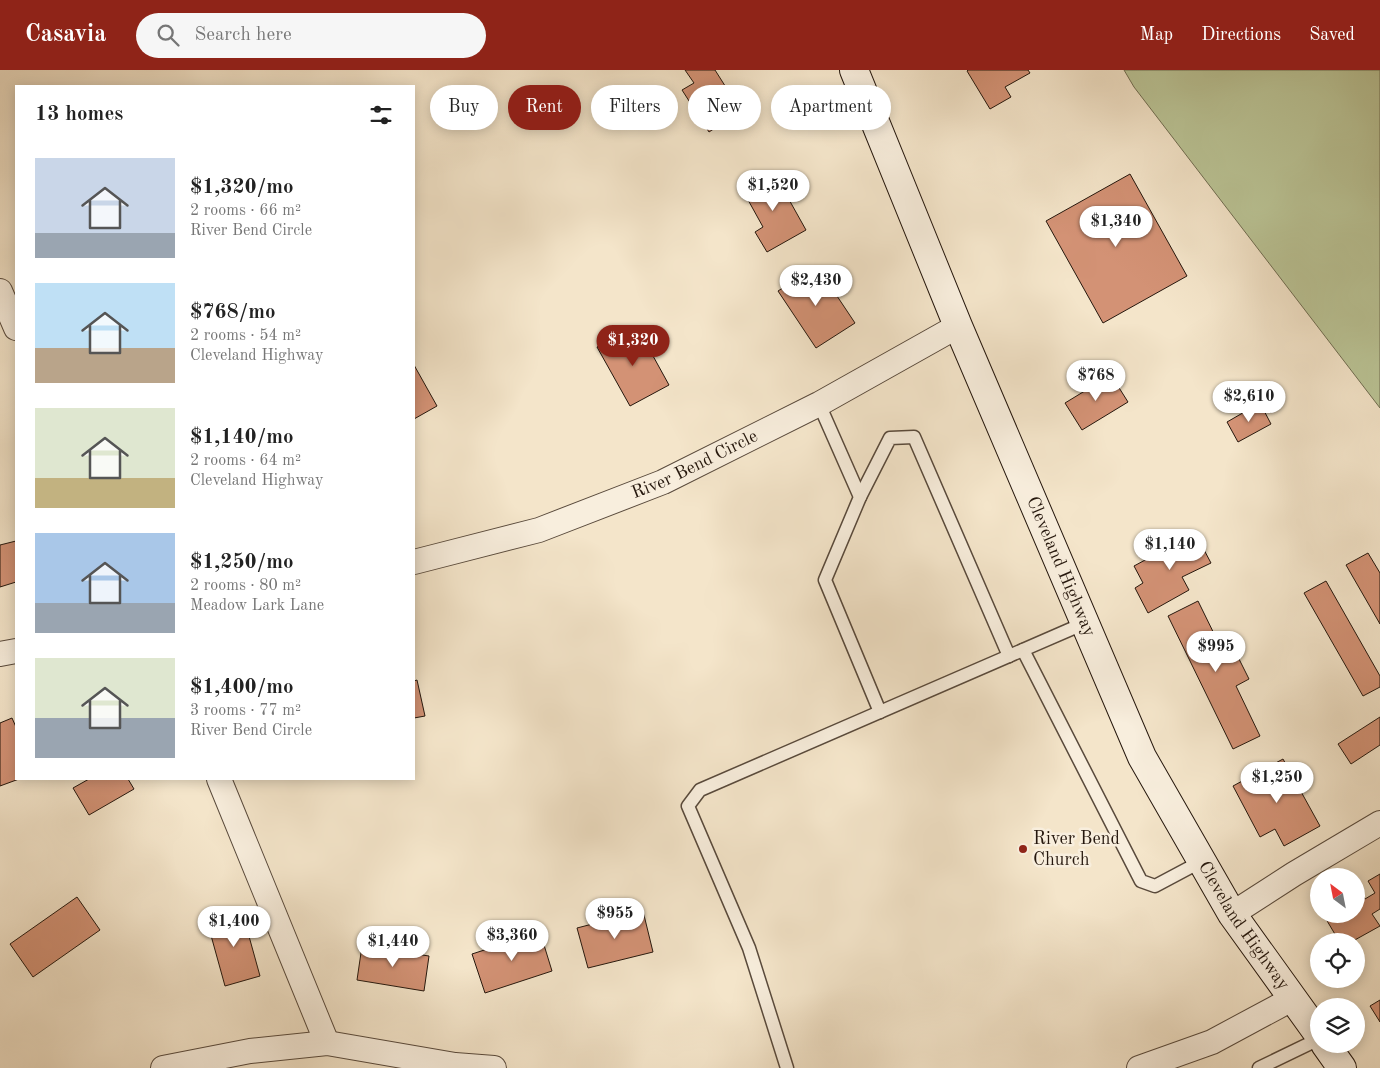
<!DOCTYPE html>
<meta charset="utf-8">
<style>
:root{--surface:#fff;--page:#f6f6f6;--text:#222;--muted:#767676;--accent:#8f2418}
body{margin:0;font-family:"Old Standard TT",serif;background:var(--page);color:var(--text);height:100vh;display:flex;flex-direction:column;font-size:19px;white-space:nowrap}
*{box-sizing:border-box;margin:0}
p{font-size:16px;color:var(--muted)}
.icon{flex:none;width:28px;height:28px;fill:none;stroke:currentColor;stroke-width:2;stroke-linecap:round;stroke-linejoin:round}
.map{position:relative;flex:1;overflow:hidden}
.panel{position:absolute;left:15px;top:15px;width:400px;height:695px;display:flex;flex-direction:column;background:var(--surface);border-radius:0px;box-shadow:0 2px 12px #0003}
.panel>*{flex:none}
.hud{position:absolute;left:430px;top:15px;width:475px;height:45px;display:flex;gap:10px}
.needle{width:32px;rotate:328deg}
.controls{position:absolute;left:1310px;top:798px;display:grid;gap:10px}
.controls a{display:grid;place-items:center;width:55px;height:55px;border-radius:50%;background:var(--surface);box-shadow:0 2px 12px #0003;font-size:25px}
.price{position:absolute;translate:-50% -42px;padding:0 11px;border-radius:18px;background:#fff;color:#222;font-size:16px;line-height:32px;filter:drop-shadow(0 1px 2px #0008)}
.price::after{content:'';position:absolute;left:50%;top:30px;width:15px;height:11px;margin-left:-8px;background:inherit;clip-path:polygon(0 0,100% 0,50% 100%)}
.price.on{background:var(--accent);color:#fff}
ul{padding:0;list-style:none}
li{display:flex;align-items:center;gap:15px;height:125px;padding:0 20px}
li span{display:grid;place-items:center;flex:none;width:140px;height:100px;border-radius:0px;color:#555}
li>.icon{margin-inline-start:auto}
span .icon{width:60px;height:60px;fill:#fffc;stroke-width:1}
li b{font-size:21px}
h2{display:flex;justify-content:space-between;align-items:center;height:60px;padding:0 20px;font-size:21px}
.tag{padding:0 18px;border-radius:22px;background:var(--surface);box-shadow:0 2px 12px #0003;font-size:18px;line-height:45px}
.tag.on{background:var(--accent);color:#fff}
header{display:flex;align-items:center;gap:30px;box-sizing:border-box;height:70px;padding:0 25px;background:var(--accent);color:#fff}
header strong{font-size:24px}
nav{display:flex;gap:28px;margin-inline-start:auto;font-size:18px}
.search{width:350px;height:45px;background:var(--page);display:flex;align-items:center;gap:12px;box-sizing:border-box;padding:0 18px;border-radius:28px;color:var(--muted);font-size:19px}
.map>svg:first-child{display:block}
</style>
<header>
<strong>Casavia</strong>
<div class="search"><svg class="icon" aria-label="search" viewBox="0 0 24 24"><circle cx="10" cy="10" r="6"/><path d="M15 15l6 6"/></svg>Search here</div>
<nav><a>Map</a><a>Directions</a><a>Saved</a></nav>
</header>
<div class="map">
<svg width="1380" height="998" viewBox="0 0 1380 998">
<rect width="100%" height="100%" fill="#f4e5ca"/>
<filter id="stains"><feTurbulence type="fractalNoise" baseFrequency=".004" numOctaves="4"/><feColorMatrix values="0 0 0 0 .2 0 0 0 0 .09 0 0 0 0 .02 0 0 0 .5 -.17"/></filter>
<radialGradient id="worn" r=".72"><stop offset=".6" stop-color="#630" stop-opacity="0"/><stop offset="1" stop-color="#630" stop-opacity=".3"/></radialGradient>
<path fill="#bbc597" stroke="#706e52" d="M1124,0H1380V338L1134,17Z"/>
<g fill="#d39275" stroke="#25170d">
<path d="M685,0H715L741,41L709,62L682,20L694,13Z"/>
<path d="M968,0H1028L1030,3L1005,17L1011,27L990,39L967,1Z"/>
<path d="M773,101L806,160L767,182L755,162L763,157L742,119Z"/>
<path d="M1130,104L1187,206L1103,253L1046,151Z"/>
<path d="M817,196L855,253L816,278L778,221Z"/>
<path d="M632,257L643,277L647,275L669,315L630,336L597,277Z"/>
<path d="M414,295L437,336L414,349Z"/>
<path d="M1111,305L1128,332L1082,360L1065,333Z"/>
<path d="M1260,333L1271,354L1238,372L1227,352Z"/>
<path d="M1194,461L1211,493L1182,507L1189,520L1148,543L1135,518L1143,513L1134,496L1160,482L1158,480Z"/>
<path d="M16,471V512L0,517V475Z"/>
<path d="M1368,483L1380,503V554L1346,495Z"/>
<path d="M1326,511L1380,606V617L1363,626L1304,523Z"/>
<path d="M1198,531L1223,582L1233,577L1249,609L1236,616L1260,666L1233,679L1168,546Z"/>
<path d="M417,610L425,646L414,648V611Z"/>
<path d="M1380,647V675L1351,694L1338,674Z"/>
<path d="M12,648L16,657V709H19L0,716V653Z"/>
<path d="M1283,689L1320,756L1284,776L1275,759L1260,767L1233,716Z"/>
<path d="M89,709H128L134,719L89,745L73,718Z"/>
<path d="M1380,804V839L1372,844L1380,856L1353,871H1339L1323,844H1356V814L1365,829L1375,823L1368,811Z"/>
<path d="M77,827L100,860L33,907L10,874Z"/>
<path d="M242,841L260,906L225,916L207,851Z"/>
<path d="M643,841L653,882L588,898L577,858Z"/>
<path d="M540,862L552,901L485,923L472,884Z"/>
<path d="M362,876L429,886L424,921L357,910Z"/>
<path d="M1380,930V952L1370,936Z"/>
</g>
<g fill="none" stroke-linecap="round" stroke-linejoin="round">
<defs>
<g id="lane">
<path d="M819,334L860,427L825,510L880,642"/>
<path d="M860,427L890,368L914,367L1009,586"/>
<path d="M1023,580L1141,811L1155,816L1202,791"/>
<path d="M787,998L749,878L688,736L700,720L1085,553"/>
<path d="M1259,998L1319,969"/>
</g>
<g id="street">
<path d="M0,221L16,258"/>
<path id="s1" d="M414,492L539,460L663,412L819,334L958,256"/>
<path d="M0,584L16,581"/>
<path d="M219,709L327,973"/>
<path d="M1232,844L1294,804L1380,753"/>
<path d="M163,998L250,981L327,973L455,995L494,998"/>
<path d="M1139,998L1212,972L1292,929"/>
</g>
<g id="secondary">
<path id="s2" d="M854,0L958,256L1142,687L1232,844L1319,965"/>
<path d="M1325,974L1342,998"/>
</g>
</defs>
<use href="#lane" stroke="#594a3c" stroke-width="15"/>
<use href="#street" stroke="#594a3c" stroke-width="26"/>
<use href="#secondary" stroke="#25170d" stroke-width="30"/>
<use href="#lane" stroke="#f8eedd" stroke-width="12"/>
<use href="#street" stroke="#f8eedd" stroke-width="24"/>
<use href="#secondary" stroke="#f8eedd" stroke-width="28"/>
</g>
<circle fill="#8f2418" stroke="#f8eedd" stroke-width="2" cx="1023" cy="779" r="5"/>
<g text-anchor="middle" dominant-baseline="central" stroke-width="5" stroke-linejoin="round" paint-order="stroke">
<g font-size="18" fill="#25170d" stroke="#f8eedd">
<text stroke="none"><textPath href="#s1" startOffset="298">River Bend Circle</textPath></text>
<text stroke="none"><textPath href="#s2" startOffset="538">Cleveland Highway</textPath></text>
<text stroke="none"><textPath href="#s2" startOffset="942">Cleveland Highway</textPath></text>
</g>
<g font-size="18" fill="#25170d" stroke="#f8eedd" text-anchor="start">
<text x="1033" y="769">River Bend<tspan x="1033" dy="21">Church</tspan></text>
</g>
</g>
<rect width="100%" height="100%" filter="url(#stains)"/>
<rect width="100%" height="100%" fill="url(#worn)"/>
</svg>
<div class="controls">
<a><svg class="needle" viewBox="-14 -14 28 28"><path d="M0-13l5 13h-10z" fill="#e53935"/><path d="M0 13l5-13h-10z" fill="#767676"/></svg></a>
<a><svg class="icon" aria-label="locate" viewBox="0 0 24 24"><circle cx="12" cy="12" r="6"/><path d="M12 2v4M12 18v4M2 12h4M18 12h4"/></svg></a>
<a><svg class="icon" aria-label="layers" viewBox="0 0 24 24"><path d="M12 4l9 5-9 5-9-5zM3 14l9 5 9-5"/></svg></a>
</div>
<b class="price" style="left:773px;top:142px">$1,520</b>
<b class="price" style="left:1116px;top:178px">$1,340</b>
<b class="price" style="left:816px;top:237px">$2,430</b>
<b class="price on" style="left:633px;top:297px">$1,320</b>
<b class="price" style="left:1096px;top:332px">$768</b>
<b class="price" style="left:1249px;top:353px">$2,610</b>
<b class="price" style="left:1170px;top:501px">$1,140</b>
<b class="price" style="left:1216px;top:603px">$995</b>
<b class="price" style="left:1277px;top:734px">$1,250</b>
<b class="price" style="left:615px;top:870px">$955</b>
<b class="price" style="left:234px;top:878px">$1,400</b>
<b class="price" style="left:512px;top:892px">$3,360</b>
<b class="price" style="left:393px;top:898px">$1,440</b>
<div class="hud">
<a class="tag">Buy</a>
<a class="tag on">Rent</a>
<a class="tag">Filters</a>
<a class="tag">New</a>
<a class="tag">Apartment</a>
</div>
<section class="panel">
<h2>13 homes<svg class="icon" aria-label="filters" viewBox="0 0 24 24"><path d="M4 7h16M4 17h16"/><circle cx="9" cy="7" r="2"/><circle cx="15" cy="17" r="2"/></svg></h2>
<ul>
<li><span style="background:linear-gradient(#c9d6e8 75%,#9aa5b1 0)"><svg class="icon" aria-label="home" viewBox="0 0 24 24"><path d="M3 11l9-7 9 7M6 9v11h12V9"/></svg></span><div><b>$1,320/mo</b><p>2 rooms · 66 m²</p><p>River Bend Circle</p></div></li>
<li><span style="background:linear-gradient(#bfe0f5 65%,#b9a48a 0)"><svg class="icon" aria-label="home" viewBox="0 0 24 24"><path d="M3 11l9-7 9 7M6 9v11h12V9"/></svg></span><div><b>$768/mo</b><p>2 rooms · 54 m²</p><p>Cleveland Highway</p></div></li>
<li><span style="background:linear-gradient(#dfe7d0 70%,#c2b280 0)"><svg class="icon" aria-label="home" viewBox="0 0 24 24"><path d="M3 11l9-7 9 7M6 9v11h12V9"/></svg></span><div><b>$1,140/mo</b><p>2 rooms · 64 m²</p><p>Cleveland Highway</p></div></li>
<li><span style="background:linear-gradient(#a9c7e8 70%,#9aa5b1 0)"><svg class="icon" aria-label="home" viewBox="0 0 24 24"><path d="M3 11l9-7 9 7M6 9v11h12V9"/></svg></span><div><b>$1,250/mo</b><p>2 rooms · 80 m²</p><p>Meadow Lark Lane</p></div></li>
<li><span style="background:linear-gradient(#dfe7d0 60%,#9aa5b1 0)"><svg class="icon" aria-label="home" viewBox="0 0 24 24"><path d="M3 11l9-7 9 7M6 9v11h12V9"/></svg></span><div><b>$1,400/mo</b><p>3 rooms · 77 m²</p><p>River Bend Circle</p></div></li>
</ul>
</section>
</div>
